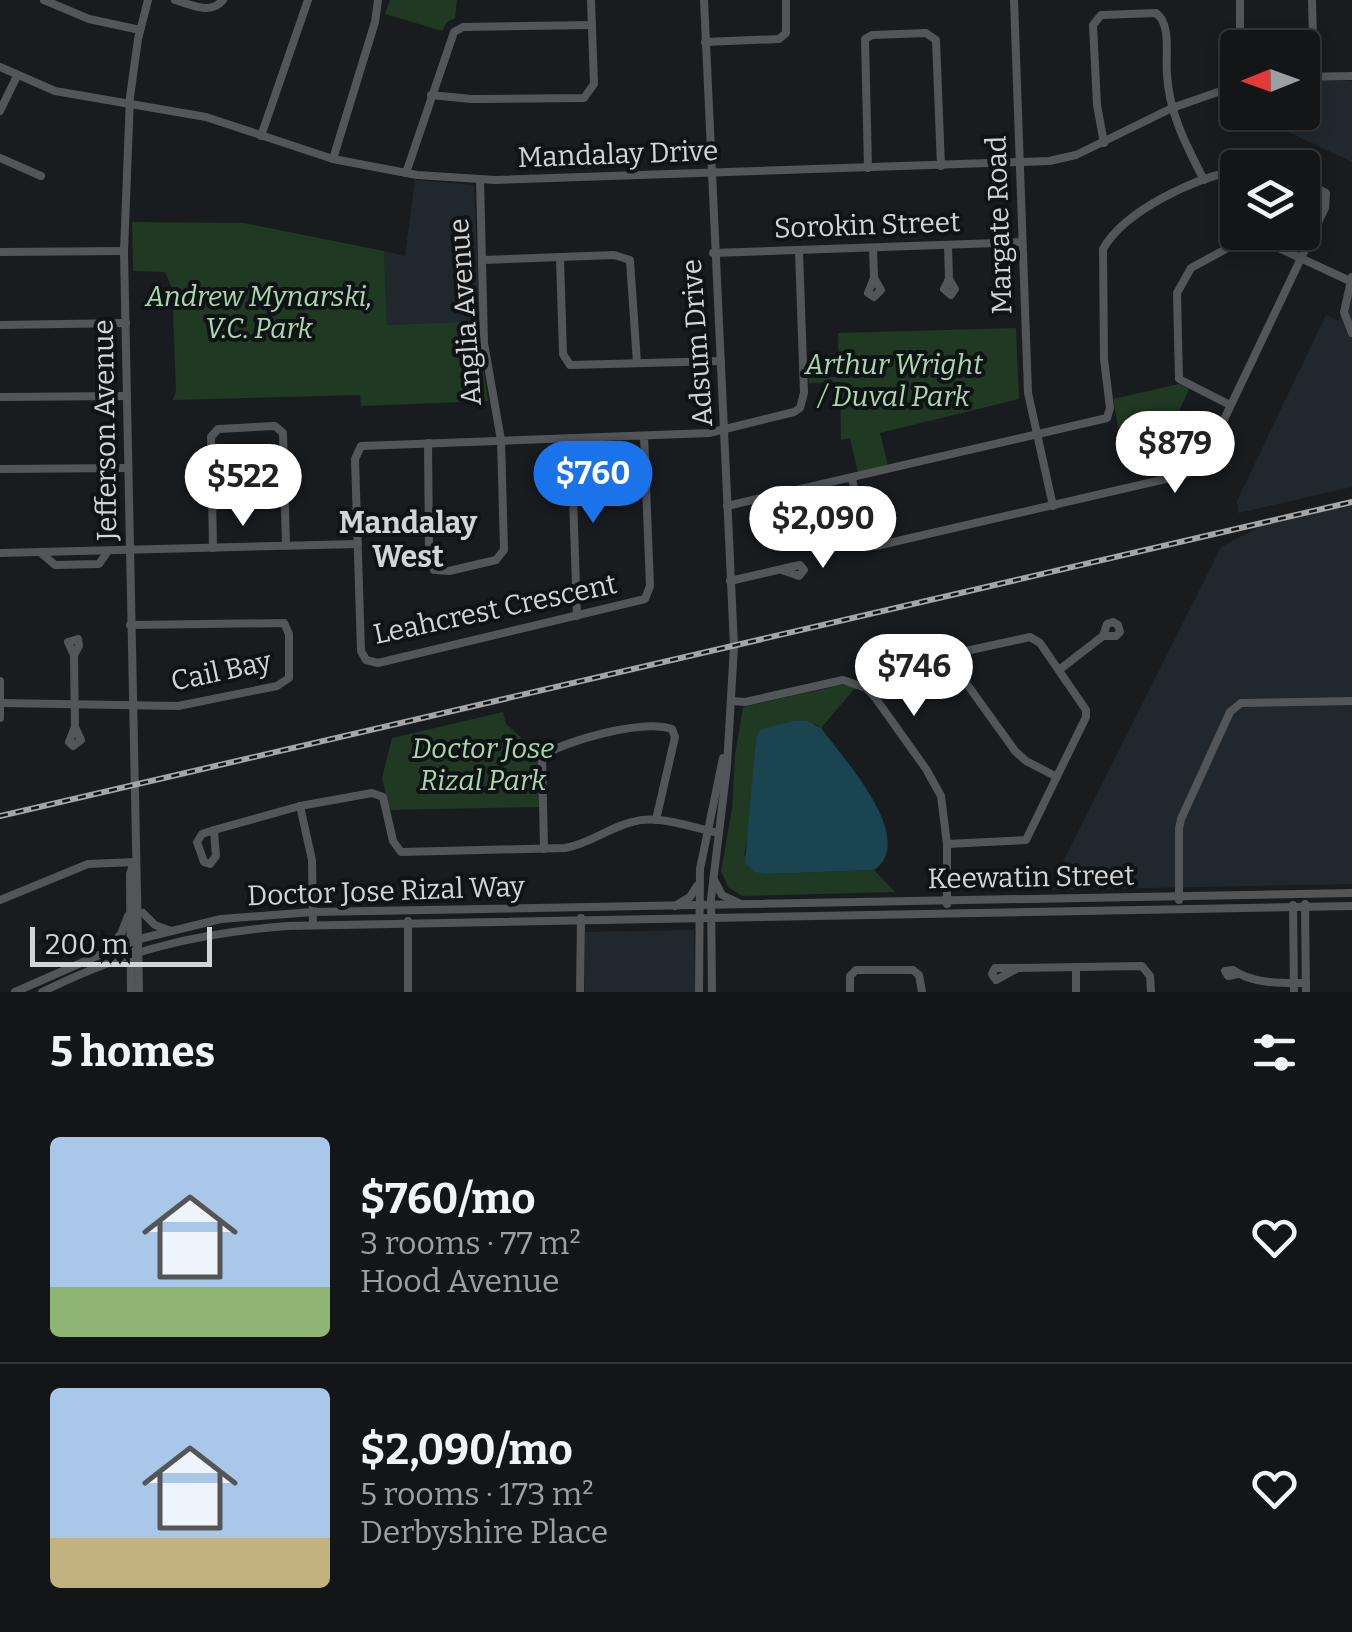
<!DOCTYPE html>
<meta charset="utf-8">
<style>
:root{--surface:#131517;--page:#1c1e20;--text:#f1f3f6;--muted:#9d9fa1;--line:#323436;--accent:#1a73e8}
body{margin:0;font-family:Bitter,serif;background:var(--page);color:var(--text);height:100vh;display:flex;flex-direction:column;font-size:38px;white-space:nowrap}
*{box-sizing:border-box;margin:0}
p{font-size:32px;color:var(--muted)}
.icon{flex:none;width:55px;height:55px;fill:none;stroke:currentColor;stroke-width:2;stroke-linecap:round;stroke-linejoin:round}
.map{position:relative;height:992px;overflow:hidden}
.drawer{display:flex;flex-direction:column;background:var(--surface);flex:1}
.drawer>*{flex:none}
.needle{width:65px;rotate:269deg}
.buttons{position:absolute;left:1220px;top:30px;display:grid;gap:20px}
.buttons a{display:grid;place-items:center;width:100px;height:100px;border-radius:10px;background:var(--surface);box-shadow:0 5px 15px #0003,0 0 0 2px var(--line);font-size:50px}
.scale{position:absolute;left:30px;bottom:25px;width:182px;box-sizing:border-box;padding-left:10px;border:5px solid #d2d4d6;border-top:0;font-size:28px;line-height:35px;white-space:nowrap;color:#d2d4d6;-webkit-text-stroke:8px #101315;paint-order:stroke}
.price{position:absolute;translate:-50% -85px;padding:0 22px;border-radius:35px;background:#fff;color:#222;font-size:32px;line-height:65px;filter:drop-shadow(0 2px 5px #0008)}
.price::after{content:'';position:absolute;left:50%;top:60px;width:30px;height:22px;margin-left:-15px;background:inherit;clip-path:polygon(0 0,100% 0,50% 100%)}
.price.selected{background:var(--accent);color:#fff}
ul{padding:0;list-style:none}
li{display:flex;align-items:center;gap:30px;height:250px;padding:0 50px}
li+li{border-top:2px solid var(--line)}
li span{display:grid;place-items:center;flex:none;width:280px;height:200px;border-radius:10px;color:#555}
li>.icon{margin-inline-start:auto}
span .icon{width:120px;height:120px;fill:#fffc;stroke-width:1}
li b{font-size:42px}
h2{display:flex;justify-content:space-between;align-items:center;height:120px;padding:0 50px;font-size:42px}
.map>svg:first-child{display:block}
</style>
<div class="map">
<svg width="1352" height="992" viewBox="0 0 1352 992">
<rect width="100%" height="100%" fill="#191c1f"/>
<g fill="#20282e">
<path d="M1303,81H1352V162L1267,122L1265,113L1302,112Z"/>
<path d="M415,180L474,185L480,321L387,325L384,251L405,256Z"/>
<path d="M1352,291V487L1238,513L1237,501L1326,315L1338,321Z"/>
<path d="M1352,505V884L1049,890L1221,547L1263,525Z"/>
<path d="M694,930L695,992H585V932Z"/>
</g>
<g fill="#1f3923">
<path d="M390,0H457L455,18L447,22L442,31L385,14Z"/>
<path d="M132,222L244,223L384,251L387,325L480,321L482,360L488,401L361,406L360,395L173,400L176,391L172,288L165,272L133,271Z"/>
<path d="M1016,328L1019,399L880,433L888,466L858,473L850,438L841,440L840,382L809,383L808,377H839L838,333Z"/>
<path d="M1179,384L1189,389L1176,418L1183,422C1172,447 1148,447 1123,454L1113,399Z"/>
<path d="M842,685L856,687L821,728L815,724L756,738L751,820L744,855L768,874L874,870L895,892L742,896L728,887L721,871L732,809L735,755L743,707Z"/>
<path d="M503,712L506,724L539,754V807L390,810L382,778L392,738Z"/>
</g>
<path fill="#194450" d="M794,721H807L821,728C841,756 919,839 874,870L768,874L754,872L745,862L756,738L761,729Z"/>
<g fill="none" stroke-linecap="round" stroke-linejoin="round">
<g stroke="#525659" stroke-width="8">
<path d="M44,0L89,19L140,30"/>
<path d="M175,0C192,5 211,15 223,0"/>
<path d="M704,0L734,646L727,766L711,899L712,992"/>
<path d="M1014,0L1028,393L1053,506"/>
<path d="M1240,0V48"/>
<path d="M1312,0L1314,77"/>
<path d="M705,42L779,39L786,33V0"/>
<path d="M0,67L55,91L206,117L333,159L417,175L495,180L1049,161L1076,155L1172,108L1238,85"/>
<path d="M1302,77L1352,76"/>
<path d="M431,95L471,99L584,98L594,84L591,0"/>
<path d="M0,111L17,76"/>
<path d="M261,136L308,0"/>
<path d="M1104,143L1097,105L1093,25L1101,15L1156,13C1172,25 1165,55 1167,74C1169,113 1186,145 1204,180"/>
<path d="M0,158L41,176"/>
<path d="M333,159L375,22L378,0"/>
<path d="M868,168L865,39L872,35L926,33L936,40L941,166"/>
<path d="M406,173L454,32L463,27L592,25"/>
<path d="M948,245L949,279L944,289L951,295L955,289L949,279"/>
<path d="M873,248L874,278L868,293L874,297L881,290L874,278"/>
<path d="M0,252L124,251"/>
<path d="M713,253L1022,242"/>
<path d="M560,258L563,354L570,365L721,361"/>
<path d="M482,260L614,255L630,260L637,363"/>
<path d="M1352,277L1344,312L1352,333"/>
<path d="M0,325L126,323"/>
<path d="M0,397L127,396"/>
<path d="M1230,405L1179,379L1177,293L1191,268L1237,243L1249,240L1279,248L1350,281"/>
<path d="M644,436L650,586L645,599L378,663L366,660L361,651L355,459L361,446L709,433L794,412L800,408L804,393L799,251"/>
<path d="M571,438L577,616"/>
<path d="M428,443L429,549L434,570L449,571L496,560L504,550L501,440L484,343L480,180"/>
<path d="M0,469L128,468"/>
<path d="M852,479L869,543L876,546L1183,475L1196,469L1209,451L1325,208L1326,193L1302,180"/>
<path d="M727,506L1107,418L1110,408L1104,359L1103,249C1125,210 1195,178 1238,170"/>
<path d="M213,548L211,437L218,429L275,426L283,433L286,546"/>
<path d="M40,552L55,565L99,564L108,551"/>
<path d="M0,553L358,544"/>
<path d="M730,581L795,566L800,565L804,570L799,576L782,570"/>
<path d="M74,655L79,646L78,639L68,642L74,655L75,727L81,740L73,746L69,742L75,727"/>
<path d="M949,655L951,662L1015,751L1026,761L1057,777"/>
<path d="M1059,670L1103,636L1107,624L1113,622L1118,625L1120,632L1116,636H1103"/>
<path d="M0,681V718"/>
<path d="M874,696L934,658L1030,637L1040,643L1086,710V717L1026,840L947,844"/>
<path d="M732,701L745,702L843,680L866,688L874,696L926,769L941,796L947,844V904"/>
<path d="M2,703L178,706L277,686L289,678V634L284,623L130,625"/>
<path d="M300,806L312,860L313,925"/>
<path d="M214,830L216,856L210,864L204,862L197,842L202,834L214,830L300,806L372,793L383,797L393,841L401,852L565,848C589,844 608,828 632,822C659,814 692,828 719,833"/>
<path d="M544,849L542,756C567,740 643,719 672,729L675,737L656,820"/>
<path d="M714,880L722,895L739,903"/>
<path d="M0,900L88,864L134,862"/>
<path d="M1179,900V829L1181,819L1230,712L1241,703L1352,701"/>
<path d="M1305,904L1306,992"/>
<path d="M1293,905L1294,992"/>
<path d="M675,906L690,897L697,886"/>
<path d="M143,913L155,925L171,931"/>
<path d="M408,921V992"/>
<path d="M109,946L121,934L128,916"/>
<path d="M1018,968L996,980L992,974L995,968H1018L1142,966L1150,976L1151,992"/>
<path d="M1076,968V992"/>
<path d="M1238,974L1228,976L1225,971L1233,970C1252,984 1283,983 1306,983"/>
<path d="M15,992L131,941L221,919L313,912L1352,893"/>
<path d="M42,992C128,950 191,934 287,926L1352,906"/>
<path d="M131,992L130,874L134,862"/>
<path d="M139,992L124,251L130,97L138,39L148,0"/>
<path d="M580,992L581,918"/>
<path d="M699,992L700,869L723,758"/>
<path d="M850,992V976L856,970H913L919,975L922,992"/>
</g>
<defs>
<path id="rail" d="M0,816L1352,502"/>
</defs>
<use href="#rail" stroke="#a3a5a7" stroke-width="6"/>
<use href="#rail" stroke="#101315" stroke-width="2.5" stroke-dasharray="8" stroke-linecap="butt"/>
</g>
<g text-anchor="middle" dominant-baseline="central" stroke-width="8" stroke-linejoin="round" paint-order="stroke">
<g font-size="28" fill="#d2d4d6" stroke="#101315">
<text transform="translate(618 154) rotate(-2)">Mandalay Drive</text>
<text transform="translate(867 225) rotate(-2)">Sorokin Street</text>
<text transform="translate(999 225) rotate(-92)">Margate Road</text>
<text transform="translate(465 312) rotate(-94)">Anglia Avenue</text>
<text transform="translate(697 343) rotate(-94)">Adsum Drive</text>
<text transform="translate(105 430) rotate(-91)">Jefferson Avenue</text>
<text transform="translate(495 609) rotate(-12)">Leahcrest Crescent</text>
<text transform="translate(221 671) rotate(-12)">Cail Bay</text>
<text transform="translate(1031 877) rotate(-1)">Keewatin Street</text>
<text transform="translate(386 891) rotate(-2)">Doctor Jose Rizal Way</text>
</g>
<g font-size="28" font-style="italic" fill="#a6d9ac" stroke="#101315">
<text x="259" y="296">Andrew Mynarski,<tspan x="259" dy="32">V.C. Park</tspan></text>
<text x="894" y="364">Arthur Wright<tspan x="894" dy="32">/ Duval Park</tspan></text>
<text x="483" y="748">Doctor Jose<tspan x="483" dy="32">Rizal Park</tspan></text>
</g>
<g font-size="30" font-weight="bold" fill="#d2d4d6" stroke="#101315">
<text x="408" y="523">Mandalay<tspan x="408" dy="34">West</tspan></text>
</g>
</g>
</svg>
<div class="buttons">
<a><svg class="needle" viewBox="-14 -14 28 28"><path d="M0-13l5 13h-10z" fill="#e53935"/><path d="M0 13l5-13h-10z" fill="#9d9fa1"/></svg></a>
<a><svg class="icon" aria-label="layers" viewBox="0 0 24 24"><path d="M12 4l9 5-9 5-9-5zM3 14l9 5 9-5"/></svg></a>
</div>
<div class="scale">200 m</div>
<b class="price" style="left:1175px;top:496px">$879</b>
<b class="price selected" style="left:593px;top:526px">$760</b>
<b class="price" style="left:243px;top:529px">$522</b>
<b class="price" style="left:823px;top:571px">$2,090</b>
<b class="price" style="left:914px;top:719px">$746</b>
</div>
<section class="drawer">
<h2>5 homes<svg class="icon" aria-label="filters" viewBox="0 0 24 24"><path d="M4 7h16M4 17h16"/><circle cx="9" cy="7" r="2"/><circle cx="15" cy="17" r="2"/></svg></h2>
<ul>
<li><span style="background:linear-gradient(#a9c7e8 75%,#8fb573 0)"><svg class="icon" aria-label="home" viewBox="0 0 24 24"><path d="M3 11l9-7 9 7M6 9v11h12V9"/></svg></span><div><b>$760/mo</b><p>3 rooms · 77 m²</p><p>Hood Avenue</p></div><svg class="icon" aria-label="heart" viewBox="0 0 24 24"><path d="M12 20l-8-8c-3-5 5-10 8-4 3-6 11-1 8 4z"/></svg></li>
<li><span style="background:linear-gradient(#a9c7e8 75%,#c2b280 0)"><svg class="icon" aria-label="home" viewBox="0 0 24 24"><path d="M3 11l9-7 9 7M6 9v11h12V9"/></svg></span><div><b>$2,090/mo</b><p>5 rooms · 173 m²</p><p>Derbyshire Place</p></div><svg class="icon" aria-label="heart" viewBox="0 0 24 24"><path d="M12 20l-8-8c-3-5 5-10 8-4 3-6 11-1 8 4z"/></svg></li>
</ul>
</section>
